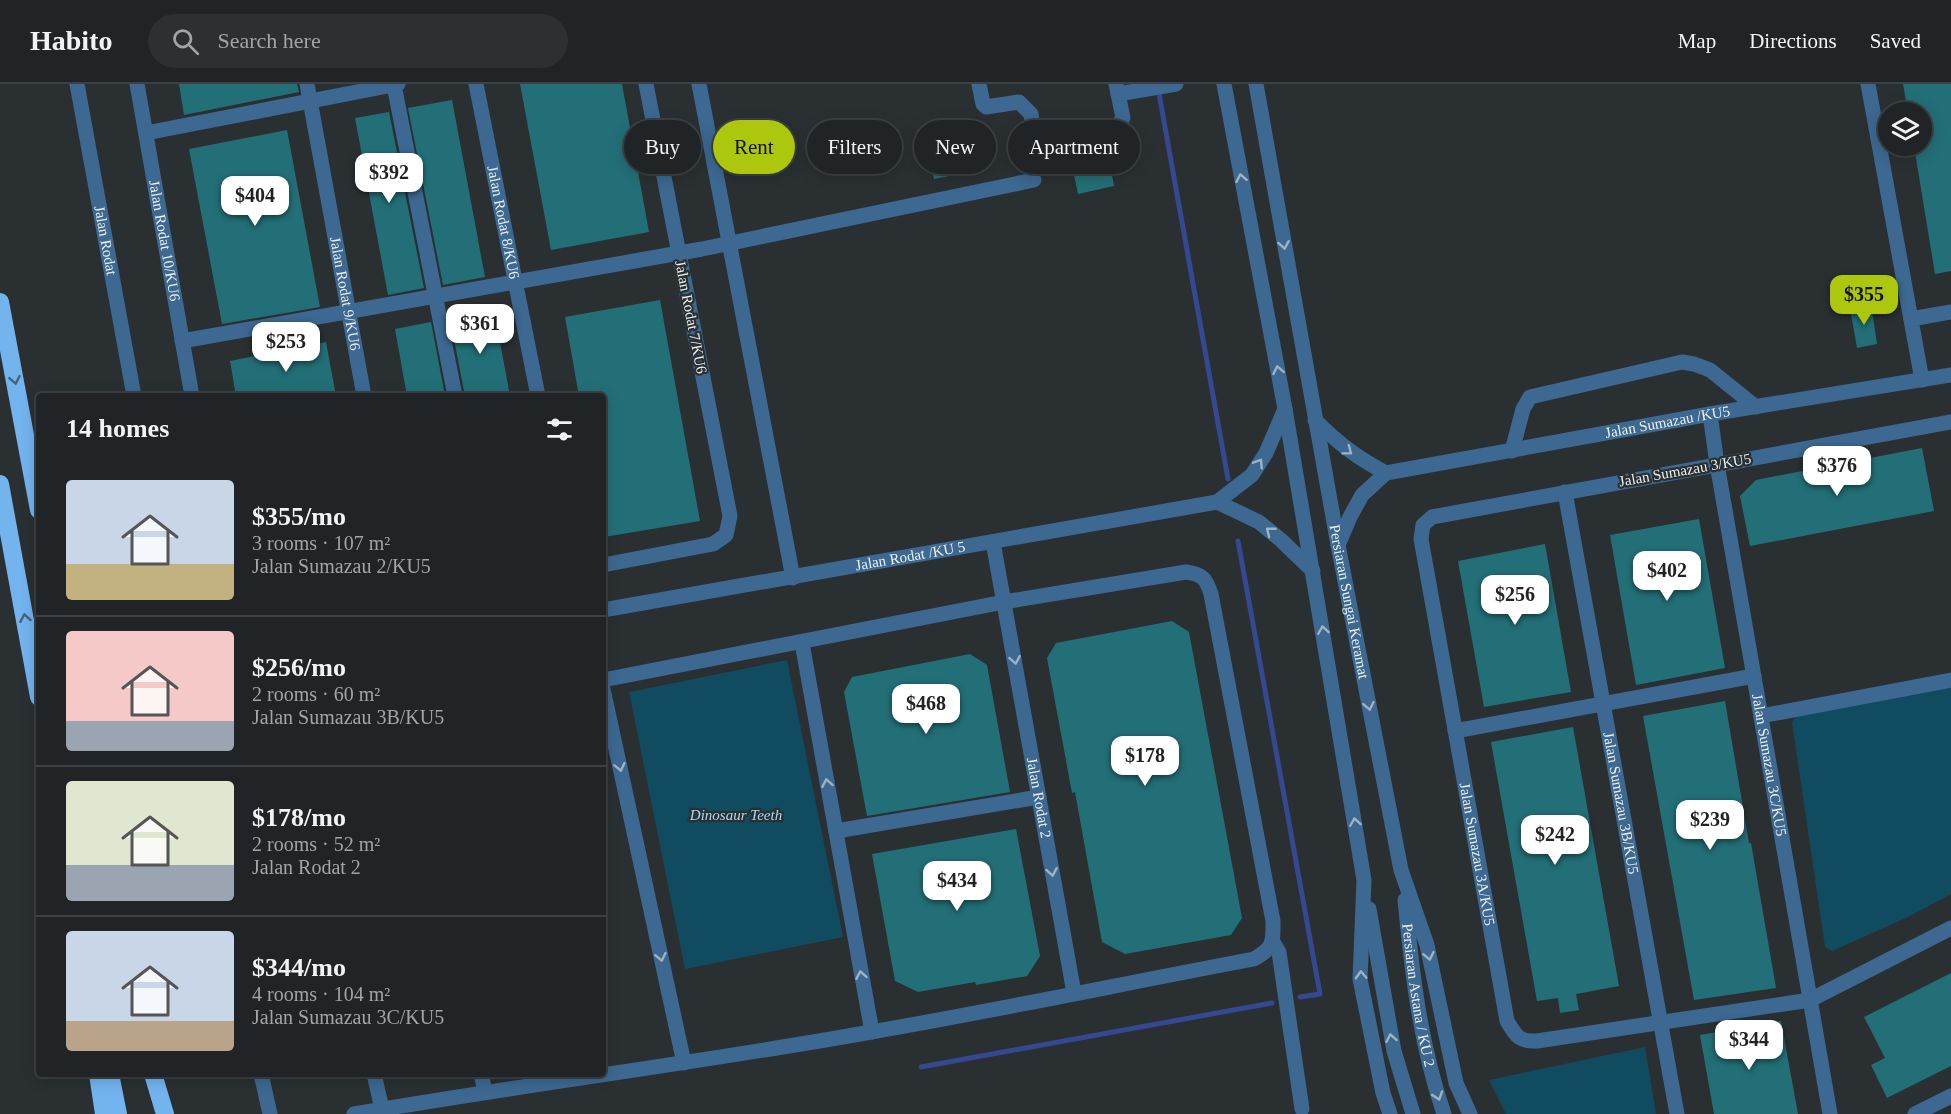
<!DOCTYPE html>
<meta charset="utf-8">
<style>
:root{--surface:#202426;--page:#2d3032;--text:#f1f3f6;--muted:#a2a4a7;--line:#3d4143;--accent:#adc60e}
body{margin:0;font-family:"Times New Roman",serif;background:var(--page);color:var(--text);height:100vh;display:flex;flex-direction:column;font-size:22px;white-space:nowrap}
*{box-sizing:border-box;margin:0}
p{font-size:20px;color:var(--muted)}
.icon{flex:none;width:33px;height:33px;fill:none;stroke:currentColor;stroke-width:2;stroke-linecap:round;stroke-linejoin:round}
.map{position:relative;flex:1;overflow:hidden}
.drawer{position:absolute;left:36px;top:309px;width:570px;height:684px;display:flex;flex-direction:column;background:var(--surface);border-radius:6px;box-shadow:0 3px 15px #0003,0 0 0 2px var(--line)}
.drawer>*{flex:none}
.top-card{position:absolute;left:624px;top:36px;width:570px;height:54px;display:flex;gap:12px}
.fabs{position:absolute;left:1878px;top:18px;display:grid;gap:12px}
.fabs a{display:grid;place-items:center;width:54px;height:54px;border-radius:50%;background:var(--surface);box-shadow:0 3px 15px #0003,0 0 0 2px var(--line);font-size:30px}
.price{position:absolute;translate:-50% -51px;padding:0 14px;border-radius:12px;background:#fff;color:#222;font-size:20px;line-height:39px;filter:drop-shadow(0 2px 3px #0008)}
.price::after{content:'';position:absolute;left:50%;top:36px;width:18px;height:14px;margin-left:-9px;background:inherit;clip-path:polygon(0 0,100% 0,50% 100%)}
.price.on{background:var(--accent);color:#111}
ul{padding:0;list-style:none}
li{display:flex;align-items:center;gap:18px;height:150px;padding:0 30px}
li+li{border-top:2px solid var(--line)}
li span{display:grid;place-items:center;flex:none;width:168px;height:120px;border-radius:6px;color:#555}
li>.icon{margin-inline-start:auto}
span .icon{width:72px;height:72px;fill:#fffc;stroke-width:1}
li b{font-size:26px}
h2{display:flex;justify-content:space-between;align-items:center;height:72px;padding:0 30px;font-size:26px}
.chip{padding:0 21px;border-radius:27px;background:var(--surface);box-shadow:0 3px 15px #0003,0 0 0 2px var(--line);font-size:21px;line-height:54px}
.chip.on{background:var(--accent);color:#111}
header{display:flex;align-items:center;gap:36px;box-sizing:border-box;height:84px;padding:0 30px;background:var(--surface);border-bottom:2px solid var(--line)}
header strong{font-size:28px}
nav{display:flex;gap:33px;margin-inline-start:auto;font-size:21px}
.search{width:420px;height:54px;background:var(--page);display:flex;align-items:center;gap:15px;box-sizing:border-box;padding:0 21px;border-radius:33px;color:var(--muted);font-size:22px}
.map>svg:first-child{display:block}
</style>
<header>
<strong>Habito</strong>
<div class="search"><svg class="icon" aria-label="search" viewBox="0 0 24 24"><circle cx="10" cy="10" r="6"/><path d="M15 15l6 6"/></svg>Search here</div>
<nav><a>Map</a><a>Directions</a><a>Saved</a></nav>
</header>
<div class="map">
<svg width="1951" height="1030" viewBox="0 0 1951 1030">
<rect width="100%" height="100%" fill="#2a3032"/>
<g fill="#104b5f">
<path d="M787,576L843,853L685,885L629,608Z"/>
<path d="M1951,592V810L1908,833L1832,867L1825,863L1792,638L1805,621Z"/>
<path d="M1645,963L1656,1030H1506L1489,996Z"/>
</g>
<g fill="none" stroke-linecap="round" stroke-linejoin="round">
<g stroke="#364891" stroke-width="5">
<path d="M1158,4L1228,395"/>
<path d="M1238,457L1320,910L1300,913"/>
<path d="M921,983L1272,919"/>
</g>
</g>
<g fill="#236f77">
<path d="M179,0H297L299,8L184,31Z"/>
<path d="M520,0H622L649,148L551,166Z"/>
<path d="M1903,0H1951V187L1935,190L1914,62H1922V28H1908Z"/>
<path d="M452,16L485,193L443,201L408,24Z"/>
<path d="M389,28L424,204L388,211L355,34Z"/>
<path d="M287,46L320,223L222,240L189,65Z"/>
<path d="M966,67L970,88L934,95L930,73Z"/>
<path d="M1108,69L1114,102L1078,110L1071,76Z"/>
<path d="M660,216L700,437L604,453L603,312H579L565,233Z"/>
<path d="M1871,220L1877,260L1857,264L1850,224Z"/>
<path d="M494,226L510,312H465L450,235Z"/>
<path d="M431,238L445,312H407L395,245Z"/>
<path d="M326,258L336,312H236L230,277Z"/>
<path d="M1922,364L1934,427L1750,462L1740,412L1756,396Z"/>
<path d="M1699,435L1725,584L1636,601L1610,451Z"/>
<path d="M1545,460L1571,608L1484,623L1458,477Z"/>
<path d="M1172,537L1189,548L1242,834L1231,851L1125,870L1102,858L1075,708L1072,709L1047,574L1056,559Z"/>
<path d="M970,570L987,581L1010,708L867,732L844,608L852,593Z"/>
<path d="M1725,617L1749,759H1751L1776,904L1694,916L1643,632Z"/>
<path d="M1573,643L1619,902L1576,910L1579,926L1560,929L1558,914L1537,917L1491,658Z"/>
<path d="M1016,745L1040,872L1027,892L976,901L975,898L918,908L895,897L872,770Z"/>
<path d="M1951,889V982L1887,1014L1871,981L1885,974L1864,933Z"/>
<path d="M1781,937L1798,1030H1714L1700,951Z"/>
</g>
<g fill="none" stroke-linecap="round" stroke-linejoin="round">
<g stroke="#3c6891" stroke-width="15">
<path id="s1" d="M77,0L134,312"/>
<path id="s2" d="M137,0L192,312"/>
<path id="s3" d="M307,0L364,312"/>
<path id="s4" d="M476,0L538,312"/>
<path d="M699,0L793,494"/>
<path d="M979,0L983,20L986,23L1019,18L1031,30L1035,54L1041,56L1118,41L1123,34L1116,0"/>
<path d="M1224,0L1285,325L1364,796L1360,895L1383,1009L1390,1030"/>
<path id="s5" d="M1256,0L1338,461L1401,786L1427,861L1456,999L1470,1030"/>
<path d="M1868,0L1922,296"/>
<path d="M394,1L455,312"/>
<path d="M1118,10L1176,0"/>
<path d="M146,49L398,0"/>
<path d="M1911,235L1951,228"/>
<path d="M182,257L702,165L1034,96"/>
<path id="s6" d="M1710,330L1717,380L1830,1030"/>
<path d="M1315,336C1339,360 1356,373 1386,389"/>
<path id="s7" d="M1951,338L1432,433L1423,441L1421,455L1507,937C1516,952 1519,958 1537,957L1810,916L1951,844"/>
<path d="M1512,367L1523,325L1530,313L1682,278L1694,280L1710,286L1756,323"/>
<path id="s8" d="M1386,389L1710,330L1951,291"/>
<path id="s9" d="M1565,408L1677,1030"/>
<path d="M1217,418L1259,438L1282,457L1313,487"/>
<path id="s10" d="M993,458L1074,909"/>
<path d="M1338,461L1350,433L1362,411L1386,389"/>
<path d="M603,481L713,460L726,451L730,432L646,0"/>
<path id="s11" d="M603,526L1217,418L1252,391L1266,369L1285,325"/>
<path d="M802,559L872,948"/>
<path d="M603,605L684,979"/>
<path d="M1761,632L1951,596"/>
<path d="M1455,647L1754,592"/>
<path d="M836,747L1039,713"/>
<path id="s12" d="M1405,816C1412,889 1420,960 1444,1030"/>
<path d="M1369,825L1394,967L1413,1030"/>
<path d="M1273,858L1279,868L1302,1025"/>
<path d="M261,990L270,1030"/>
<path d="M374,990L382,1025"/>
<path d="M481,990L485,1007"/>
<path d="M354,1030C526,1000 699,979 871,948C999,926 1126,899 1254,875C1274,864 1273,858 1273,837L1211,510C1206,494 1202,490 1186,488L1004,518L603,596"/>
<path d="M1915,1030L1951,1012"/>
</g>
<g stroke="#73b3ee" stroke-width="18">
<path d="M0,218L39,426"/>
<path d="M0,400L39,613"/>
<path d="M98,990L104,1030"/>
<path d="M110,990L118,1030"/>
<path d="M153,990L165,1030"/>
</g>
</g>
<defs><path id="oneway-chevron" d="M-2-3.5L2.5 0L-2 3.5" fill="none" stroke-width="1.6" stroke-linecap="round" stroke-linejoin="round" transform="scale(1.5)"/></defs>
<g stroke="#9db3c6">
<use href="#oneway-chevron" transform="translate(1241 94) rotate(-101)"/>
<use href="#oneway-chevron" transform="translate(1284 161) rotate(80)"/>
<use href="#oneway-chevron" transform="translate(1278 286) rotate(-101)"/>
<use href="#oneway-chevron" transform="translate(1348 367) rotate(37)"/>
<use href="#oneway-chevron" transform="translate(1259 379) rotate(-57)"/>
<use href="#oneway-chevron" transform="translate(1270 447) rotate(-142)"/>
<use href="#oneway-chevron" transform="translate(1323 546) rotate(-99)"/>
<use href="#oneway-chevron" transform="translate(1015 576) rotate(80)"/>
<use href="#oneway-chevron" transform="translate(1369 622) rotate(79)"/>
<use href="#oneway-chevron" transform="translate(620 683) rotate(78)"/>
<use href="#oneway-chevron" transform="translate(827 699) rotate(-100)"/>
<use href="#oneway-chevron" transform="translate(1355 738) rotate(-99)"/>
<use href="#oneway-chevron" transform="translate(1052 788) rotate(80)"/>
<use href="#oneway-chevron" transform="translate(1429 872) rotate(78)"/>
<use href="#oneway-chevron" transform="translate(661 873) rotate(78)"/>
<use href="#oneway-chevron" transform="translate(861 891) rotate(-100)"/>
<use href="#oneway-chevron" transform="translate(1361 891) rotate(-92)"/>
<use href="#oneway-chevron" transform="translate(1391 954) rotate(-100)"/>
<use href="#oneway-chevron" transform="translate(1438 1012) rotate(71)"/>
</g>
<g stroke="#47647d">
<use href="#oneway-chevron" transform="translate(15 296) rotate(79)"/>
<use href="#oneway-chevron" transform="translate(25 534) rotate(-100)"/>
</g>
<g text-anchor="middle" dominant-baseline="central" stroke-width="4.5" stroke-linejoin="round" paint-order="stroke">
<g font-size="15" fill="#ecf0f1" stroke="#2a3032">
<text stroke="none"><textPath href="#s4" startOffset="141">Jalan Rodat 8/KU6</textPath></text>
<text stroke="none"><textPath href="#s1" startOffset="159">Jalan Rodat</textPath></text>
<text stroke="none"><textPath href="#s2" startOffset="159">Jalan Rodat 10/KU6</textPath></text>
<text stroke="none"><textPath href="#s3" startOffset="213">Jalan Rodat 9/KU6</textPath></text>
<text transform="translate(691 233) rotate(79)">Jalan Rodat 7/KU6</text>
<text stroke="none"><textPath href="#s8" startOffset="286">Jalan Sumazau /KU5</textPath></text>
<text transform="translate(1685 386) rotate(-10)">Jalan Sumazau 3/KU5</text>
<text stroke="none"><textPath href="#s11" startOffset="312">Jalan Rodat /KU 5</textPath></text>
<text stroke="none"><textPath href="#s5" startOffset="526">Persiaran Sungai Keramat</textPath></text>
<text stroke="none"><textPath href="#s6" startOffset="356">Jalan Sumazau 3C/KU5</textPath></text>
<text stroke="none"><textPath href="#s10" startOffset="260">Jalan Rodat 2</textPath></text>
<text stroke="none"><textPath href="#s9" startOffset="316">Jalan Sumazau 3B/KU5</textPath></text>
<text stroke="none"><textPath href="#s7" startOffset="874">Jalan Sumazau 3A/KU5</textPath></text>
<text stroke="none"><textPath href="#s12" startOffset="96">Persiaran Astana / KU 2</textPath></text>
</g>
<g font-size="15" font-style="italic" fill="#a7daf0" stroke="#2a3032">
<text x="736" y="731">Dinosaur Teeth</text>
</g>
</g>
</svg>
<div class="fabs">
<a><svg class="icon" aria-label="layers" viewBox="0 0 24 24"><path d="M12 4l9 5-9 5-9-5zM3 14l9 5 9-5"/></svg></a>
</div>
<b class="price" style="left:389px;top:120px">$392</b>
<b class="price" style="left:255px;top:143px">$404</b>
<b class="price on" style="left:1864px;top:242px">$355</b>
<b class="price" style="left:480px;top:271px">$361</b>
<b class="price" style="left:286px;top:289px">$253</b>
<b class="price" style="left:1837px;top:413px">$376</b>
<b class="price" style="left:1667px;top:518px">$402</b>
<b class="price" style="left:1515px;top:542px">$256</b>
<b class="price" style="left:926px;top:651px">$468</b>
<b class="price" style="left:1145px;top:703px">$178</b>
<b class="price" style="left:1710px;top:767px">$239</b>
<b class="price" style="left:1555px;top:782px">$242</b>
<b class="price" style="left:957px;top:828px">$434</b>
<b class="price" style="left:1749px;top:987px">$344</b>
<div class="top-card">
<a class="chip">Buy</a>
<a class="chip on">Rent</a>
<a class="chip">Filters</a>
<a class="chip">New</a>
<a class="chip">Apartment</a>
</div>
<section class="drawer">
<h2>14 homes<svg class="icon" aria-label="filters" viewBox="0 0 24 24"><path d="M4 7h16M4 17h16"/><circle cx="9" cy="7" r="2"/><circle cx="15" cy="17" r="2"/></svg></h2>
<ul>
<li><span style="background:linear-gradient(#c9d6e8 70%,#c2b280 0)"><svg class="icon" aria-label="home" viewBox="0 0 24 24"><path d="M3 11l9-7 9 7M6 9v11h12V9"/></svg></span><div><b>$355/mo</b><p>3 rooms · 107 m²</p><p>Jalan Sumazau 2/KU5</p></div></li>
<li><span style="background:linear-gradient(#f6c9c9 75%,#9aa5b1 0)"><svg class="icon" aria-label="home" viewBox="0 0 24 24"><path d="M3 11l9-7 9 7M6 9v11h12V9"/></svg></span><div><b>$256/mo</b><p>2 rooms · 60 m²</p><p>Jalan Sumazau 3B/KU5</p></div></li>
<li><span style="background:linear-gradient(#dfe7d0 70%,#9aa5b1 0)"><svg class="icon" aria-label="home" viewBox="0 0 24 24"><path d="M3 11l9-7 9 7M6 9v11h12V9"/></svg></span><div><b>$178/mo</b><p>2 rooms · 52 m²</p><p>Jalan Rodat 2</p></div></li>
<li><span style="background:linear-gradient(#c9d6e8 75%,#b9a48a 0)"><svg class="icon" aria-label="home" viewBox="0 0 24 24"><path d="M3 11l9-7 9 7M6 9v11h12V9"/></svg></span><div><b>$344/mo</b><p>4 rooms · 104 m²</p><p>Jalan Sumazau 3C/KU5</p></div></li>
</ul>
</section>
</div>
